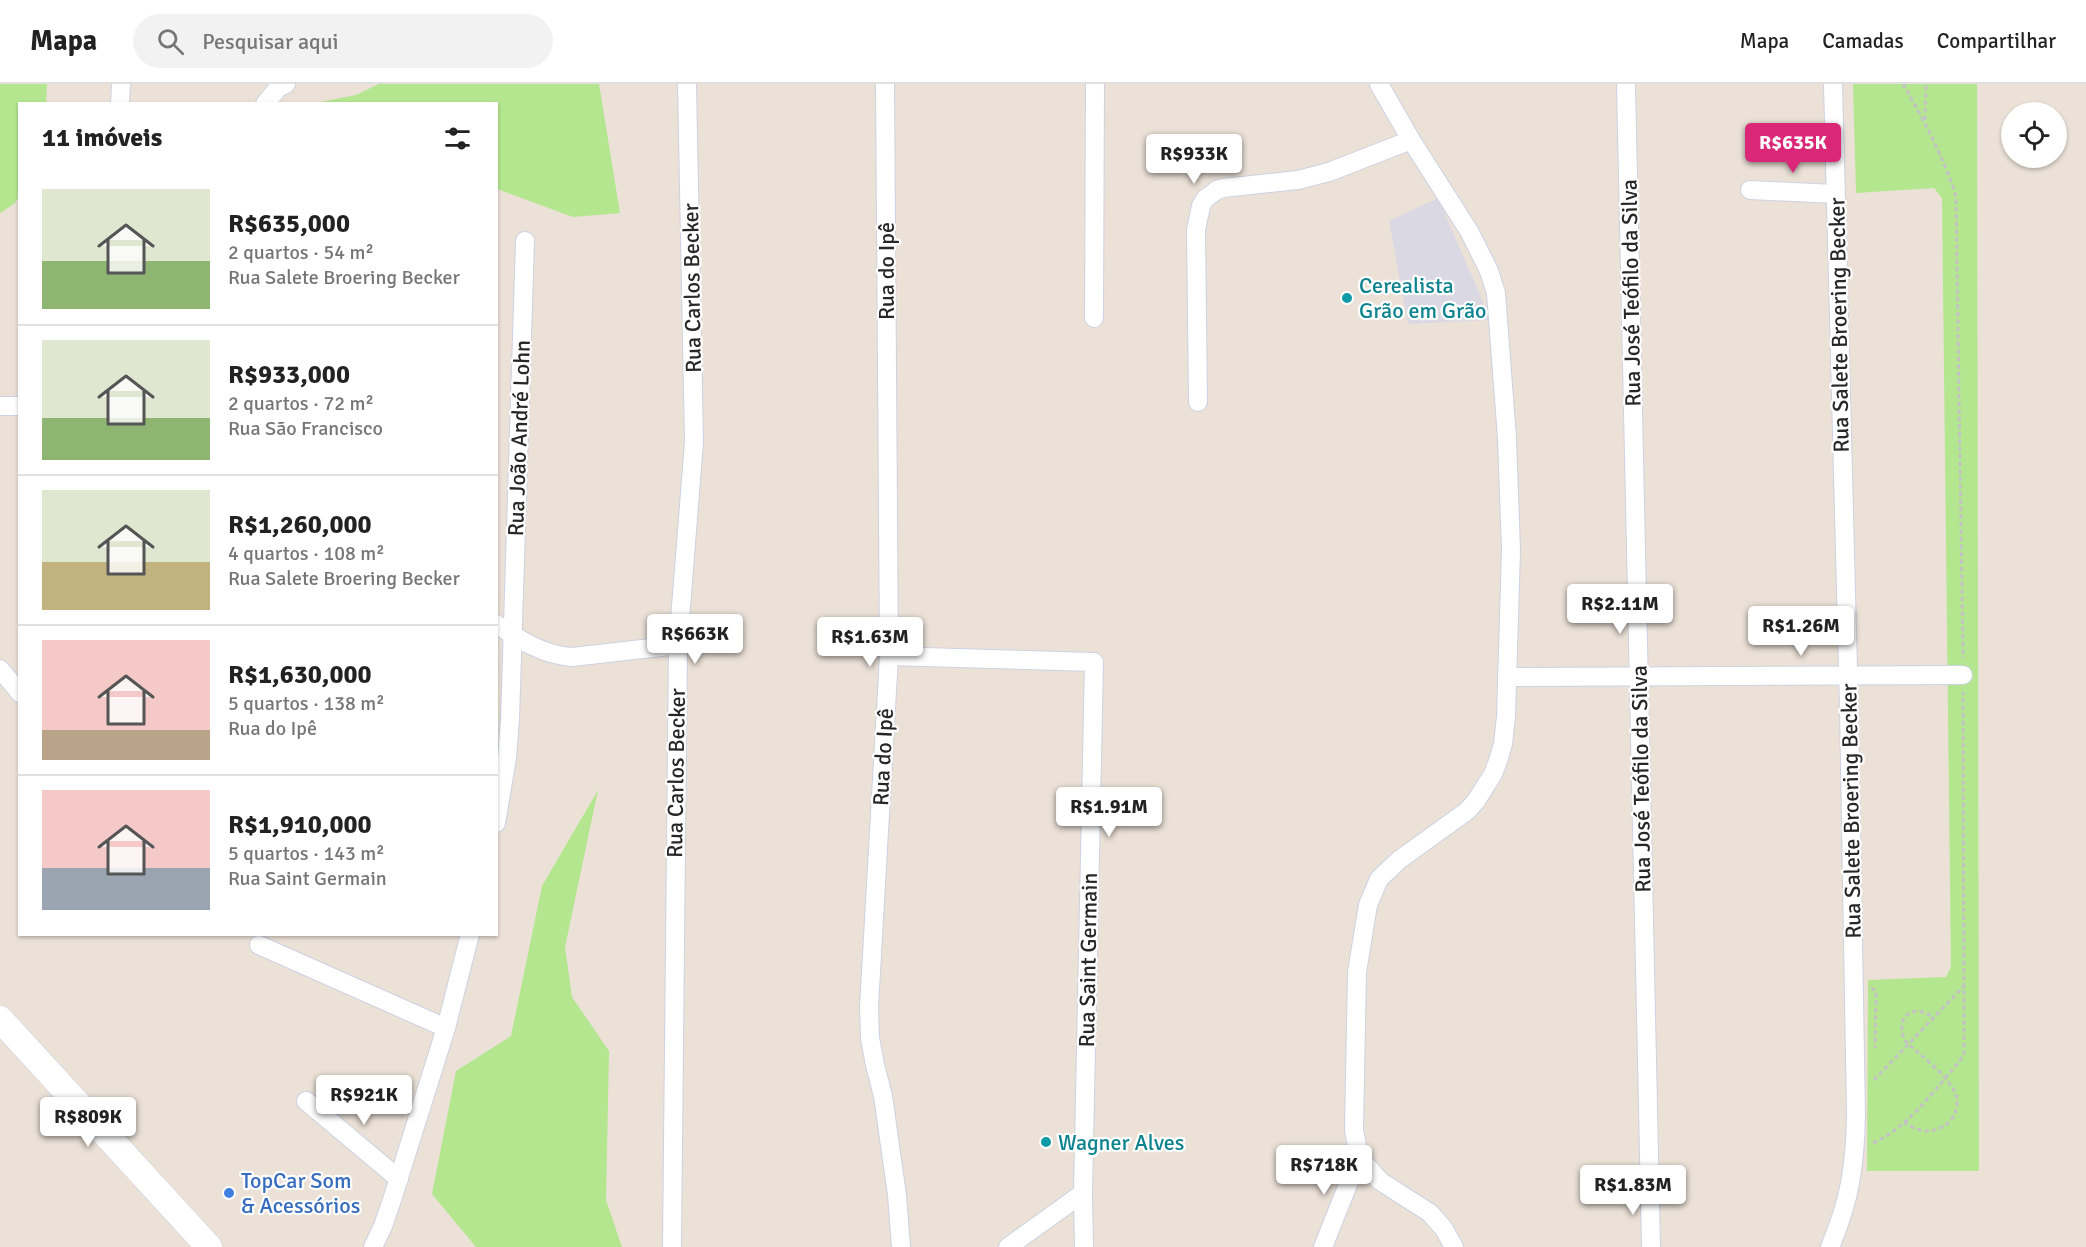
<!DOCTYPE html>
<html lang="pt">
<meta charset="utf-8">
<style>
:root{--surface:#fff;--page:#f2f2f2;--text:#222;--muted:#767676;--line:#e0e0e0;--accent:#db2777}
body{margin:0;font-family:Signika,sans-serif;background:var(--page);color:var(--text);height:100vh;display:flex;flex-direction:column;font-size:22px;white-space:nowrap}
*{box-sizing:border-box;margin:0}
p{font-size:20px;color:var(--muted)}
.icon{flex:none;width:33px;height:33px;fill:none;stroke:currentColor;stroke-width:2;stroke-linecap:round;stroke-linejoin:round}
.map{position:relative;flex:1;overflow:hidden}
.drawer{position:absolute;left:18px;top:18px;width:480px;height:834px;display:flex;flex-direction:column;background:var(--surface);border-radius:0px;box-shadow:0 2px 4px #0004}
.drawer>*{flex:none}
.buttons{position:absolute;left:2001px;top:18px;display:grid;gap:12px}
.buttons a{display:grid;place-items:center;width:66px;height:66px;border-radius:50%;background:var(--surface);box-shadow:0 2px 4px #0004;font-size:30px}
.price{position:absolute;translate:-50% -51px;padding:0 14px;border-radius:6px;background:#fff;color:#222;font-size:20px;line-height:39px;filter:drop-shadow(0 2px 3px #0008)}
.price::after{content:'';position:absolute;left:50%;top:36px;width:18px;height:14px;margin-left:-9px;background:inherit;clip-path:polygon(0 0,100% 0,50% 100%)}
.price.on{background:var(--accent);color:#fff}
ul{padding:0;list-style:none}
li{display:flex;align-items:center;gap:18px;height:150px;padding:0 24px}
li+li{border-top:2px solid var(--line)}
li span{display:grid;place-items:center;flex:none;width:168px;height:120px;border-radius:0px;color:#555}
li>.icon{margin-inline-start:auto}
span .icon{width:72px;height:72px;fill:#fffc;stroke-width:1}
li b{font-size:26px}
h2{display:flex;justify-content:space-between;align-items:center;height:72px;padding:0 24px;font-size:26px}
header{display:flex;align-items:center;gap:36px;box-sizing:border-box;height:84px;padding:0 30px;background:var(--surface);border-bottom:2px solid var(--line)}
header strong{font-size:28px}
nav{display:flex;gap:33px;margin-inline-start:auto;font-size:21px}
.search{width:420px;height:54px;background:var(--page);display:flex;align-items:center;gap:15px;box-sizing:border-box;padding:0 21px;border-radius:33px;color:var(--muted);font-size:22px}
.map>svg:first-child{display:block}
</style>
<header>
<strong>Mapa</strong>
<div class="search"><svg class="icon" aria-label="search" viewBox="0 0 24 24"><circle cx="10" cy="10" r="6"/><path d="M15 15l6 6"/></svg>Pesquisar aqui</div>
<nav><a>Mapa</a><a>Camadas</a><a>Compartilhar</a></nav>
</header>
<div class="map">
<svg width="2086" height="1163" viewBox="0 0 2086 1163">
<rect width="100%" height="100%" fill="#ebe1d7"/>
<path fill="#dad8e2" d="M1438,114L1491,236L1408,240L1389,137Z"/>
<g fill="#b3e68e">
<path d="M0,0H47L46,19L20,20L19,113L14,120L0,129Z"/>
<path d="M379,0H599L620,129L573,133L497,105L496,20L316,19L356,11Z"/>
<path d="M1853,0H1977L1979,1087H1867L1868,896L1946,893L1951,883L1942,114L1934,104L1856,109Z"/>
<path d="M598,706L565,863L572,913L609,967L606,1116L622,1163H476L432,1110L456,987L511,952L542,802Z"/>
</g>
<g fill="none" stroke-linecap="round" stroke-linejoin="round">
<defs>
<g id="minor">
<path d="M885,0L889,572L869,923L870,954L875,981L883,1012L897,1111L901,1163"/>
<path d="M1379,0L1411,56L1469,147L1489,187L1496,209L1507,354L1511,466L1506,633L1503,660L1498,677L1493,690L1476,717L1467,727L1399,776L1379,795L1368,821L1357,888L1354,1046L1359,1073L1380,1097L1430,1129L1444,1145L1454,1163"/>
<path d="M1626,0L1651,1163"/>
<path d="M120,20L121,0"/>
<path d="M265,20L278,4L286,0"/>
<path d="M1750,106L1835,110"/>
<path d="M1094,234L1095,0"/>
<path d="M1198,318L1196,146L1201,122L1205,115L1217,106L1224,104L1298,96L1329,88L1411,56"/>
<path d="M0,322H20"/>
<path d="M496,540C520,556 543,571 572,573L678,561"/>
<path d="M889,572L1094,578L1083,1109L1084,1163"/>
<path d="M0,585L20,609"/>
<path d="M1507,593L1963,591"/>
<path d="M496,739L507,674L510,636L525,157"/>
<path d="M259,861L446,944"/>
<path d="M306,1017L399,1095"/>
<path d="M373,1163L383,1142L391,1119L446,944L470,850"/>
<path d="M672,1163L678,561L694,358L687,0"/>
<path d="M1008,1163L1083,1109"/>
<path d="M1323,1163L1359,1073"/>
<path d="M1830,1163C1850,1116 1855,1082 1856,1031L1849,624L1833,0"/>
</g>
<path id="secondary" d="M0,935L209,1163"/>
</defs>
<use href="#minor" stroke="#ccd2e2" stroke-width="20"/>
<use href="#secondary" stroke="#ccd2e2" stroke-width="27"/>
<g stroke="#c3c3c3" stroke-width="3" stroke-dasharray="4.5 3" stroke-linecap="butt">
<path d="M1903,0C1924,36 1943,72 1956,112L1963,574"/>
<path d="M1925,36L1926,0"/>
<path d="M1871,904L1876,907L1875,964"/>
<path d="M1874,996L1964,902"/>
<path d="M1904,1038C1910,1042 1918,1047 1926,1047C1945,1048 1962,1030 1956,1011C1950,993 1919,970 1905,957C1894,933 1913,918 1934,934"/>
<path d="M1873,1059C1909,1043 1934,1006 1959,978L1964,969L1963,608"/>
</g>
<use href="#minor" stroke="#fff" stroke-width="18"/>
<use href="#secondary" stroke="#fff" stroke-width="26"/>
</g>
<g fill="#0f9aa8" stroke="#fff" stroke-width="2">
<circle cx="1347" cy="214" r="6"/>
<circle cx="1046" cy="1058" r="6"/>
</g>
<circle fill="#3f7fe0" stroke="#fff" stroke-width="2" cx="229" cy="1109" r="6"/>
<g text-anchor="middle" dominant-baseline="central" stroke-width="4.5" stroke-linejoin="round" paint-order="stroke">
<g font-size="22" fill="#272727" stroke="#fff">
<text transform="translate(886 187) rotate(-90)">Rua do Ipê</text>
<text transform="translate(692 204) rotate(-91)">Rua Carlos Becker</text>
<text transform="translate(1631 209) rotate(-91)">Rua José Teófilo da Silva</text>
<text transform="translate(1839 241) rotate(-91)">Rua Salete Broering Becker</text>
<text transform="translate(519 354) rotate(-88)">Rua João André Lohn</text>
<text transform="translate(883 673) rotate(-87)">Rua do Ipê</text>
<text transform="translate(676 689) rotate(-89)">Rua Carlos Becker</text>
<text transform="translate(1641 695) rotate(-91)">Rua José Teófilo da Silva</text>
<text transform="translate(1851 727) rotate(-91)">Rua Salete Broering Becker</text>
<text transform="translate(1088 876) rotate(-89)">Rua Saint Germain</text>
</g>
<g font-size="22" fill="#0d838f" stroke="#fff" text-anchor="start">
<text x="1359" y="201">Cerealista<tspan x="1359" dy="25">Grão em Grão</tspan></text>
<text x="1058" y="1058">Wagner Alves</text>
</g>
<g font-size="22" fill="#366cbe" stroke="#fff" text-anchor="start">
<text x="241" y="1096">TopCar Som<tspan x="241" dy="25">&amp; Acessórios</tspan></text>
</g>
</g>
</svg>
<div class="buttons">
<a><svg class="icon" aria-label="locate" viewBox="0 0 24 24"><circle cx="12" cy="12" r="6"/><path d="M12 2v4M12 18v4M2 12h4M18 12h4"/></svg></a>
</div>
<b class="price on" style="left:1793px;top:90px">R$635K</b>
<b class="price" style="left:1194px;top:101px">R$933K</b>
<b class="price" style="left:1620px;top:551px">R$2.11M</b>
<b class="price" style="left:1801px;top:573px">R$1.26M</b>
<b class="price" style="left:695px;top:581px">R$663K</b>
<b class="price" style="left:870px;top:584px">R$1.63M</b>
<b class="price" style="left:1109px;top:754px">R$1.91M</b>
<b class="price" style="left:364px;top:1042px">R$921K</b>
<b class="price" style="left:88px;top:1064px">R$809K</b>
<b class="price" style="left:1324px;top:1112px">R$718K</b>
<b class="price" style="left:1633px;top:1132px">R$1.83M</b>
<section class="drawer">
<h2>11 imóveis<svg class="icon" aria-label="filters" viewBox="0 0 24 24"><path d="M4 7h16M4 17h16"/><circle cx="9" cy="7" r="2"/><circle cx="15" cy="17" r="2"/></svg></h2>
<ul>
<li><span style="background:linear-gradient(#dfe7d0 60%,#8fb573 0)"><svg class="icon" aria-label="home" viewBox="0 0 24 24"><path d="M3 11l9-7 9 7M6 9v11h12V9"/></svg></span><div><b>R$635,000</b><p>2 quartos · 54 m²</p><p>Rua Salete Broering Becker</p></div></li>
<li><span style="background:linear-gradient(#dfe7d0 65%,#8fb573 0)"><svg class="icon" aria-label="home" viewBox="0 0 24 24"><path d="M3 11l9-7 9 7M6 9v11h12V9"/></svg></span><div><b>R$933,000</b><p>2 quartos · 72 m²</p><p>Rua São Francisco</p></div></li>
<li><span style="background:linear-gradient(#dfe7d0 60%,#c2b280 0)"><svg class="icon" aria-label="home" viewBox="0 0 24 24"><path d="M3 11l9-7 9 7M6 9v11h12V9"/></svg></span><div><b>R$1,260,000</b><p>4 quartos · 108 m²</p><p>Rua Salete Broering Becker</p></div></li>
<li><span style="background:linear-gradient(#f6c9c9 75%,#b9a48a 0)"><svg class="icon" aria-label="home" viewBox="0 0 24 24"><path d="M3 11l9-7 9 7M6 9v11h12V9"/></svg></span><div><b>R$1,630,000</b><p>5 quartos · 138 m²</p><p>Rua do Ipê</p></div></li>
<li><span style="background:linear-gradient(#f6c9c9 65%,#9aa5b1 0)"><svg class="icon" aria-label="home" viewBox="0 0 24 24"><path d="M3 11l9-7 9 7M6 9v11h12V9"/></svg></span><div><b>R$1,910,000</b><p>5 quartos · 143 m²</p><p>Rua Saint Germain</p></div></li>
</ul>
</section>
</div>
